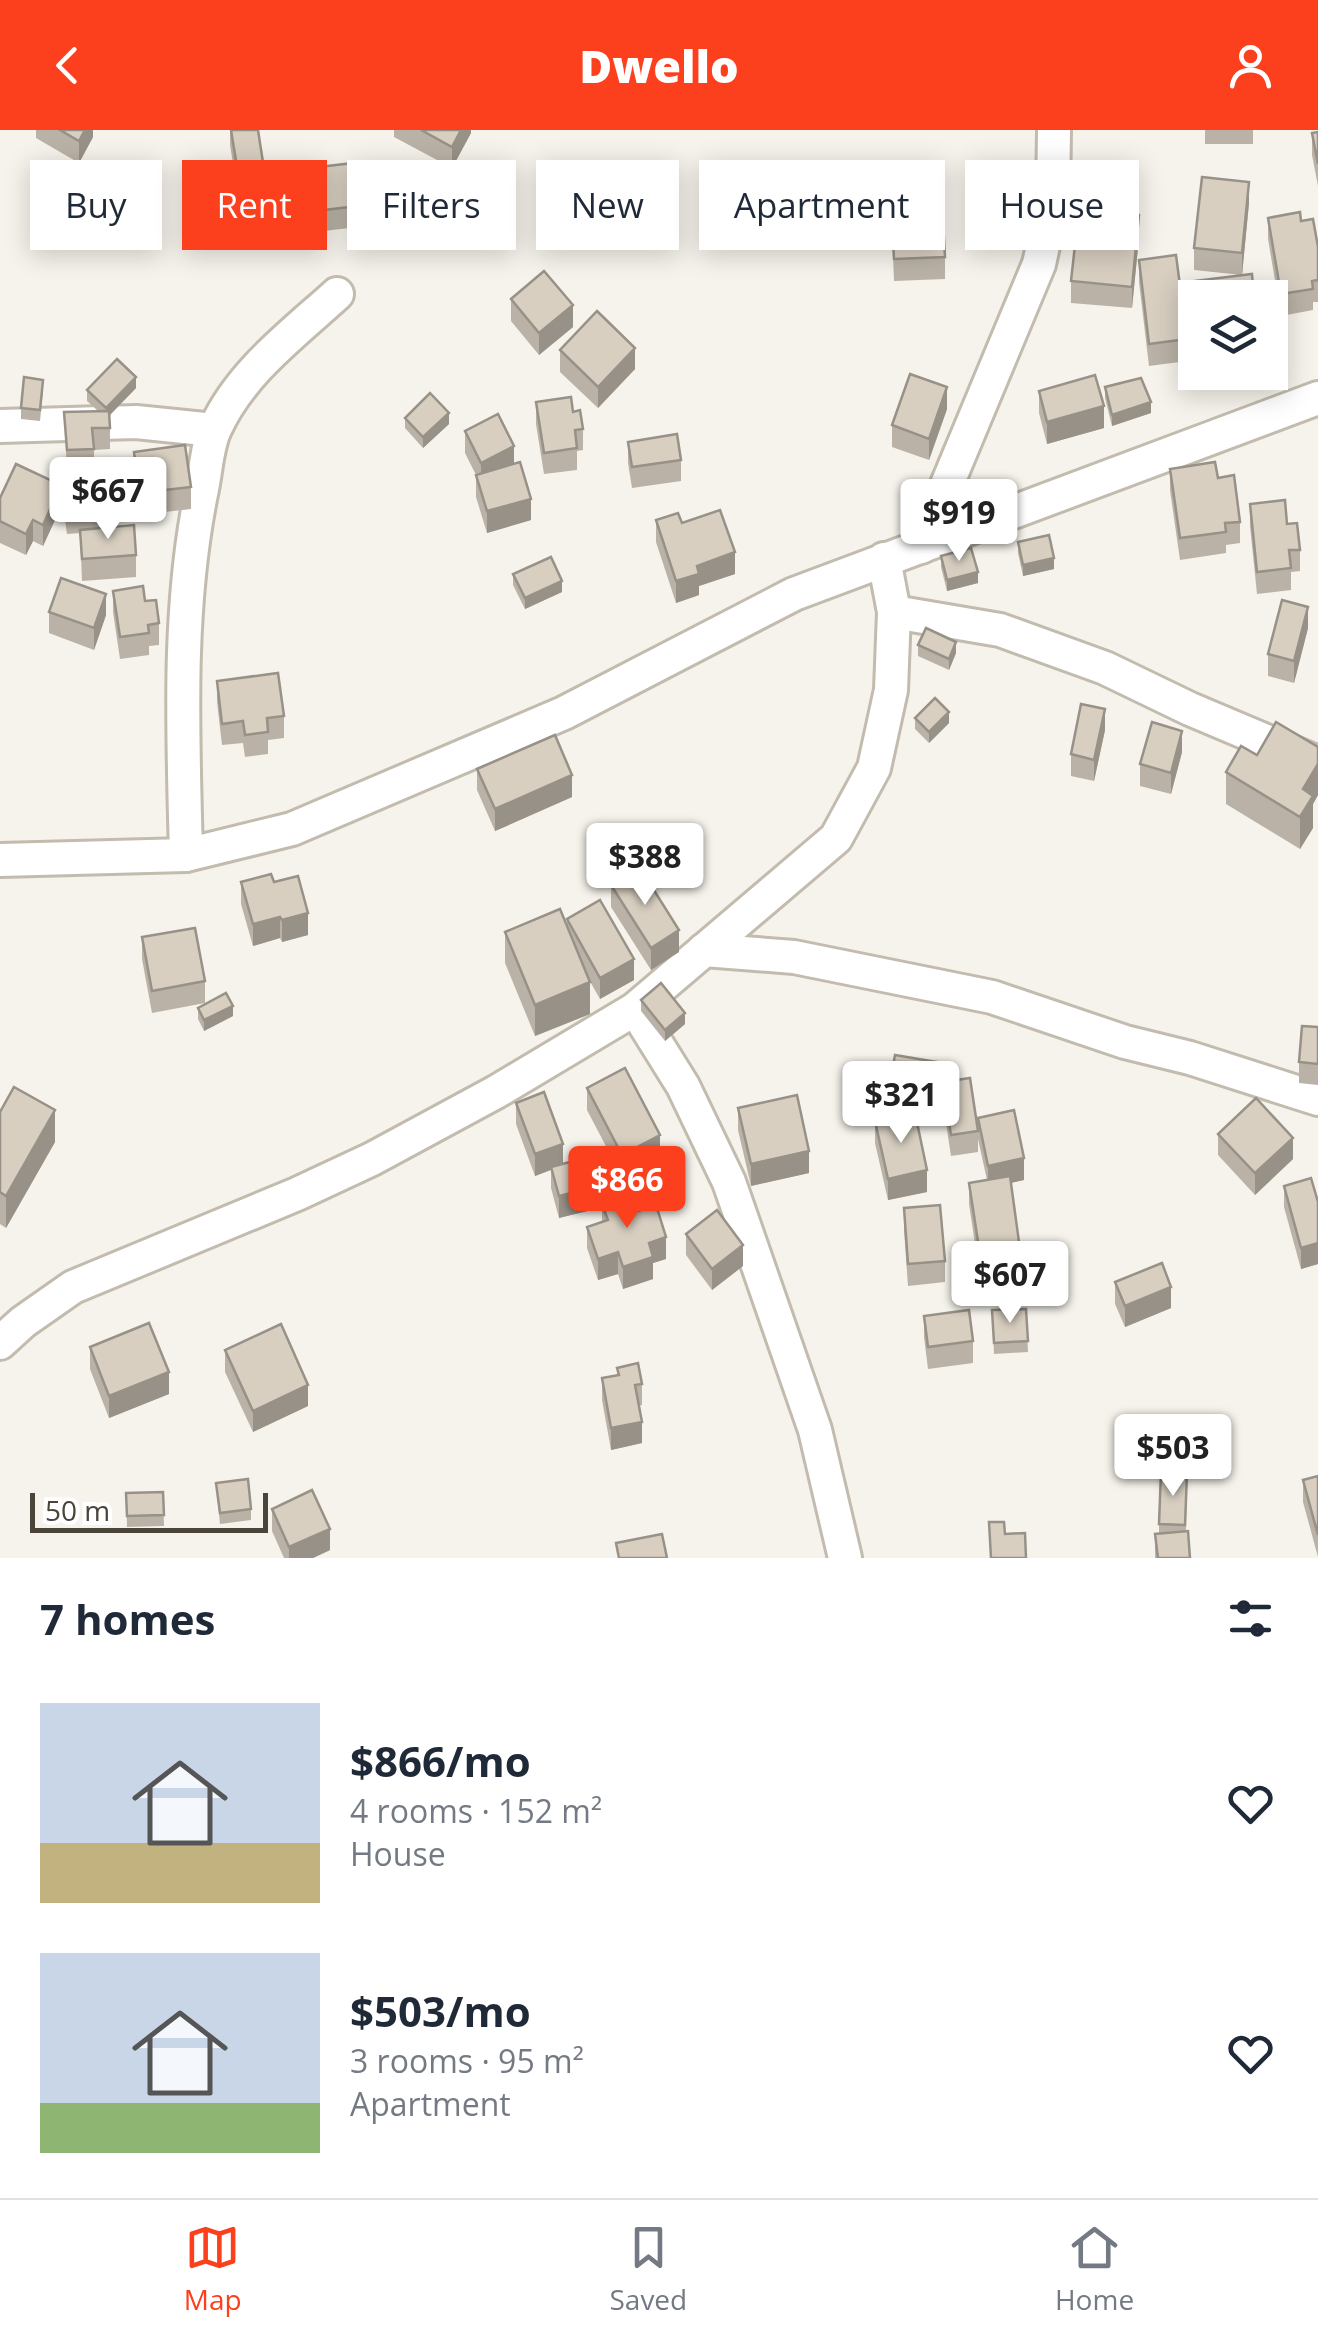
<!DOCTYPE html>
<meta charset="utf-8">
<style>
:root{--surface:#fff;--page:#f6f6f7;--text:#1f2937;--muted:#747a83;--line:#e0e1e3;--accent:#fc3f1d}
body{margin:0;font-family:"Open Sans",sans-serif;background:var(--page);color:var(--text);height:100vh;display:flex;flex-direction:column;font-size:38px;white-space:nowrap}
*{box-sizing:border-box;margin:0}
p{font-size:32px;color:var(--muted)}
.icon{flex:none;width:55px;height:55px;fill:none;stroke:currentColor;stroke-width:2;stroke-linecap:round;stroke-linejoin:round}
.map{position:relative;height:1428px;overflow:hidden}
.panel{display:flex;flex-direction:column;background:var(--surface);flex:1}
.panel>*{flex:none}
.guide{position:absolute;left:30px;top:30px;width:1260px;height:90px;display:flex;gap:20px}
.buttons{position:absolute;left:1178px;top:150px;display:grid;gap:20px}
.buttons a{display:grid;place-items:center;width:110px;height:110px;border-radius:0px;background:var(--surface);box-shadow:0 5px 25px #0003;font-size:50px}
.scale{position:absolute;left:30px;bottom:25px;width:238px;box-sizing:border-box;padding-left:10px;border:5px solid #4b4439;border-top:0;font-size:28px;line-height:35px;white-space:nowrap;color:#4b4439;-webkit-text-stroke:8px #fff;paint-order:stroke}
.price{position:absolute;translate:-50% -85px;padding:0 22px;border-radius:10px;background:#fff;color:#222;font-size:32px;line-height:65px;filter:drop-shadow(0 2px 5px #0008)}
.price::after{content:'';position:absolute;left:50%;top:60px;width:30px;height:22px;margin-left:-15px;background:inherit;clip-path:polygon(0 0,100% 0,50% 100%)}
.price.selected{background:var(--accent);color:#fff}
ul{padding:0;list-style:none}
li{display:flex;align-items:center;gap:30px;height:250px;padding:0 40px}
li span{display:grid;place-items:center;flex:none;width:280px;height:200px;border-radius:0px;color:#555}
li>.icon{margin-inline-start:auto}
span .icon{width:120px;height:120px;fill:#fffc;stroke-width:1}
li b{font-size:42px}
h2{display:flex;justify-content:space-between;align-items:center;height:120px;padding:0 40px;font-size:42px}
.pill{padding:0 35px;border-radius:0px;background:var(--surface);box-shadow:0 5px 25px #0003;font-size:35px;line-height:90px}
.pill.selected{background:var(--accent);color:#fff}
header{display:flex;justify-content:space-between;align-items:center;height:130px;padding:0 40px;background:var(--accent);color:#fff;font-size:45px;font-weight:800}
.tab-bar{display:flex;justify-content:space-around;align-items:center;height:140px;border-top:2px solid var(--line);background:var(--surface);font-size:28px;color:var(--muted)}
.tab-bar a{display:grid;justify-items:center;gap:5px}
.tab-bar .selected{color:var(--accent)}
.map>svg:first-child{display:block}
</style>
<header><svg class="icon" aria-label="back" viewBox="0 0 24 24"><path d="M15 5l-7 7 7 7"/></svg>Dwello<svg class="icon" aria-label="person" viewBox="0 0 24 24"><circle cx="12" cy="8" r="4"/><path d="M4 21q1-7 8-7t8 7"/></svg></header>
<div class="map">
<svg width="1318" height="1428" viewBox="0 0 1318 1428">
<rect width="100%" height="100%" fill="#f6f3ec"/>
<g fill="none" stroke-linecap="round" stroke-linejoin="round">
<defs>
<g id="minor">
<path d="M0,296L136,292L214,300"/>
<path d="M921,417L1039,134L1053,70L1054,0"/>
<path d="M894,482L1000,500L1105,538L1190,579L1318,633"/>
<path d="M186,725C183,603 177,478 202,359C206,340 207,316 215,299C240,243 293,204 337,164"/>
<path d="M0,730L186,725L292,699L564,583L794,464L1318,268"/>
<path d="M704,820L794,827L992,867L1125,912L1190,928L1318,969"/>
<path d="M635,879L683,956L729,1052L815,1300L845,1428"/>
<path d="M0,1213L23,1192L73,1157L297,1064L372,1029L496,962L635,879L836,708L874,638L891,560L894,482L884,429"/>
</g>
</defs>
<use href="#minor" stroke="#c2bbae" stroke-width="38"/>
<use href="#minor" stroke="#fff" stroke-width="32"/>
</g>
<g fill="#bab2a6">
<path d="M36,0H93V7L79,33L36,8Z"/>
<path d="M230,0H258L264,39V61L238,65L230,15Z"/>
<path d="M394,0H471V3L452,38L394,7Z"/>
<rect x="1205" y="0" width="48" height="14"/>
<path d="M1318,2V56L1312,25V3Z"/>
<path d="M310,38L367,75V96L315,102L310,60Z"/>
<path d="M268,60L301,83V94L273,99L268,71Z"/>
<path d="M1249,73L1242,145L1194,140V118Z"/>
<path d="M891,75L945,127V149L894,151Z"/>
<path d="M1268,88L1301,91L1318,117V172H1313V180L1281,186L1268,109Z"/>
<path d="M1139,107L1132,178L1071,173V151Z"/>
<path d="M1139,130L1187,209V231L1149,236L1139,152Z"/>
<path d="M511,169L573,197L539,225L511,191Z"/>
<path d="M560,220L635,239L598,278L560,242Z"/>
<path d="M1105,257L1151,283L1112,296L1105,268Z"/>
<path d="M136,258L110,285V319L94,320V340L67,342L64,282L98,281L87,271V260Z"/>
<path d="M43,261L40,291L21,289V278Z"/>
<path d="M1039,261L1104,298L1047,314L1039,283Z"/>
<path d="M536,272L573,282L583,299V320L577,321V340L544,344L536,294Z"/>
<path d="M947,279L929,330L892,317V295Z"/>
<path d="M405,288L449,294L423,318L405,298Z"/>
<path d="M465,301L514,334L531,390L487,403L476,367V345L465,323Z"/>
<path d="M628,312L681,330V351L632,358L628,333Z"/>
<path d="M134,322L191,357V379L139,385L134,344Z"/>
<path d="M1170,339L1218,348L1240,392V413L1226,415V423L1180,430L1170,360Z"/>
<path d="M62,346L115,376V397L136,425V447L82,451L80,403L67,404L62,368Z"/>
<path d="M0,368L61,377L43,416L33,411L26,425L0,413Z"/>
<path d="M1250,374L1287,394L1300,420V441L1291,442V460L1257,464L1250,396Z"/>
<path d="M656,390L682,393L735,444L699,456V465L676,473L656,412Z"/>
<path d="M1018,412L1054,439L1023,446L1018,423Z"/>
<path d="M941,426L978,453L947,461L941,437Z"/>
<path d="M513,444L562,462L525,479L513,455Z"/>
<path d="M113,461L145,471L159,493V515L149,516V525L120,529L113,482Z"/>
<path d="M49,482L106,485L94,520L49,503Z"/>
<path d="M1308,498L1294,553L1268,546V524Z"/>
<path d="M918,515L956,523L949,540L918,526Z"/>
<path d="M217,551L284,586V608L268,610V624L245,627L243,613L222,615L217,572Z"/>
<path d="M915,588L949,593L929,613L915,599Z"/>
<path d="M1105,600L1094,651L1071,646V624Z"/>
<path d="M1182,622L1171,664L1140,656V634Z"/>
<path d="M1257,625L1318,634V665L1313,674V698L1300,719L1226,674V642Z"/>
<path d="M477,639L572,667L495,701L477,660Z"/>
<path d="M241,752H274L308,805L282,812L280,808L253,816L241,774Z"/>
<path d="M611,755L679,822L651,840L611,777Z"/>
<path d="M567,789L634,850L600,869L588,848L590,884L535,906L505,833V802L567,797Z"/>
<path d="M142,807L205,851V873L152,883L142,829Z"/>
<path d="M641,870L685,894L665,911L641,881Z"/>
<path d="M198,878L233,886L204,901L198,889Z"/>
<path d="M1318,897V955L1299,953V932Z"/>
<path d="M943,952L978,1001V1022L951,1026L943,974Z"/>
<path d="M890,953L937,954L932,981L890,974Z"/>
<path d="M587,958L660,1027L622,1047L587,980Z"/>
<path d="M516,973L563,1034L612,1071L638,1081L666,1129L653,1133V1149L623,1159L618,1144L598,1150L587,1118V1097L602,1092V1077L559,1088L551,1058V1040L535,1046L516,994Z"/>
<path d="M738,978L809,1043L751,1056L738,1000Z"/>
<path d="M0,982L55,1012L6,1098L0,1094Z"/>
<path d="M978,988L1024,1050L1011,1053L1019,1112V1134L979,1140L969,1074V1053L987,1050L978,1009Z"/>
<path d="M875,991L927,1062L888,1070L875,1013Z"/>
<path d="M1218,1004L1293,1029L1255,1065L1218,1025Z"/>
<path d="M1284,1056L1318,1072V1134L1301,1139L1284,1077Z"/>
<path d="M904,1078L945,1131V1152L908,1156L904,1100Z"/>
<path d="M686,1104L743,1136L712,1160L686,1125Z"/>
<path d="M1115,1152L1171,1178L1125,1197L1115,1174Z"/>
<path d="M1026,1179L1028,1222L994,1224L992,1180Z"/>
<path d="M924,1186L973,1211V1233L928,1239L924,1207Z"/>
<path d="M90,1217L169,1264L109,1288L90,1239Z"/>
<path d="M225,1220L308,1276L253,1302L225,1242Z"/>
<path d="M617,1238L642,1254V1275L639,1276L642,1313L611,1320L602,1270V1248L617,1246Z"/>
<path d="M1187,1343L1186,1401L1190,1428H1155V1404H1159V1394Z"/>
<path d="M1318,1346V1427L1303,1372V1350Z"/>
<path d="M216,1353L251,1379V1390L220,1394Z"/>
<path d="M163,1362L164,1396L127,1397L126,1363Z"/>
<path d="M272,1379L330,1420L313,1428H284L272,1401Z"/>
</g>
<g fill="#979187">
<path d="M85,0H93V7L79,33V11Z"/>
<path d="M461,0H471V3L452,38V17Z"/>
<path d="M1249,52V73L1242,145V123Z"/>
<path d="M1139,85V107L1132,178V157Z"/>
<path d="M573,175V197L539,225V203Z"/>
<path d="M635,218V239L598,278V257Z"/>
<path d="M136,247V258L106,289V278Z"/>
<path d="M947,257V279L929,330V309Z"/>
<path d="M1151,272V283L1112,296V285Z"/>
<path d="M1104,276V298L1047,314V292Z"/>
<path d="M449,283V294L423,318V307Z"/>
<path d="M514,316V337L481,355V333Z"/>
<path d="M61,355V377L43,416V395Z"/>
<path d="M531,369V390L487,403V381Z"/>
<path d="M33,390V411L26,425V404Z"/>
<path d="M735,422V444L699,456V465L676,473V451L697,436Z"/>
<path d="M1054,428V439L1023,446V435Z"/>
<path d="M978,442V453L947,461V450Z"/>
<path d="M562,451V462L525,479V468Z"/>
<path d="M106,464V485L94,520V498Z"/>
<path d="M1308,477V498L1294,553V531Z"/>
<path d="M956,512V523L949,540V529Z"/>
<path d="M1105,579V600L1094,651V630Z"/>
<path d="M949,582V593L929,613V602Z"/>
<path d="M1182,601V622L1171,664V643Z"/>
<path d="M1318,634V665L1313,674V698L1300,719V687L1303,659Z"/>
<path d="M572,645V667L495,701V679Z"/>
<path d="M308,783V805L282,812V790Z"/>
<path d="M280,787V808L253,816V794Z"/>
<path d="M679,800V822L651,840V818Z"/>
<path d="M634,829V850L600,869V848Z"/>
<path d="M590,852V884L535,906V875Z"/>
<path d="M233,876V886L204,901V890Z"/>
<path d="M685,883V894L665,911V900Z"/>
<path d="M937,932V954L932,981V960Z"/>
<path d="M55,980V1012L6,1098V1066Z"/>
<path d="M660,1005V1027L622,1047V1025Z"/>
<path d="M1293,1008V1029L1255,1065V1043Z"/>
<path d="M563,1014V1035L535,1046V1024Z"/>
<path d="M809,1021V1043L751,1056V1034Z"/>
<path d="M1024,1028V1050L988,1058V1036Z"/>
<path d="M927,1040V1062L888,1070V1049Z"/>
<path d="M612,1053V1075L559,1088V1066Z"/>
<path d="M666,1107V1129L653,1133V1149L623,1159V1137L649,1113Z"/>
<path d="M1318,1113V1134L1301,1139V1118Z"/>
<path d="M743,1115V1136L712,1160V1139Z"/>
<path d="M618,1122V1144L598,1150V1129Z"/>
<path d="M1171,1157V1178L1125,1197V1176Z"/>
<path d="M169,1242V1264L109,1288V1266Z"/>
<path d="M308,1255V1276L253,1302V1281Z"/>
<path d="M642,1292V1313L611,1320V1298Z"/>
<path d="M330,1399V1420L313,1428H289V1417Z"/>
</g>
<g fill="#d8cfc1" stroke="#979187" stroke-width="2.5">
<path d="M60,0H85L79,11Z"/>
<path d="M231,0H258L264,39L238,43Z"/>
<path d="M421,0H461L452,17Z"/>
<path d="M1318,2V34L1312,3Z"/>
<path d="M362,32L367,75L315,81L310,38Z"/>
<path d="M1202,47L1249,52L1242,123L1194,118Z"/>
<path d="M296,55L301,83L273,88L268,60Z"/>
<path d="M942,72L945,127L894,129L891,75Z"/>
<path d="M1079,79L1139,85L1132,157L1071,151Z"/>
<path d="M1300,82L1301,91L1313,89L1318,117V150L1312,151L1313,159L1281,164L1268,88Z"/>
<path d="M1176,125L1187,209L1149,214L1139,130Z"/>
<path d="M544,141L573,175L539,203L511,169Z"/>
<path d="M1252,144L1254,168H1196L1194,151Z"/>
<path d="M597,181L635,218L598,257L560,220Z"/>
<path d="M117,229L136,247L106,278L87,260Z"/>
<path d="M910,244L947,257L929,309L892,295Z"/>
<path d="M1095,245L1104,276L1047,292L1039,261Z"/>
<path d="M24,247L43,250L40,280L21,278Z"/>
<path d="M1141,248L1151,272L1112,285L1105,257Z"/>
<path d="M430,263L449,283L423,307L405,288Z"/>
<path d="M571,267L573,282L580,280L583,299L575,300L577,318L544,323L536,272Z"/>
<path d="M109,281L110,298H92L94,319L67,320L64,282Z"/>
<path d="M498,284L514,316L481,333L465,301Z"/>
<path d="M677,304L681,330L632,337L628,312Z"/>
<path d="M185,315L191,357L139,363L134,322Z"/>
<path d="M520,332L531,369L487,381L476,345Z"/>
<path d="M1215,332L1218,348L1234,345L1240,392L1225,393L1226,402L1180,408L1170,339Z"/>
<path d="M16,334L61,355L43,395L33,390L26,404L0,391V368Z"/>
<path d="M110,339L115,376L67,383L62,346Z"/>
<path d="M1285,370L1287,394L1297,393L1300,420H1289L1291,438L1257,442L1250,374Z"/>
<path d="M720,380L735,422L697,436L699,444L676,451L656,390L678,383L682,393Z"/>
<path d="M134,395L136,425L82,429L80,400Z"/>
<path d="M1049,405L1054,428L1023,435L1018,412Z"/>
<path d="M971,418L978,442L947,450L941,426Z"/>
<path d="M551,427L562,451L525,468L513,444Z"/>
<path d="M61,448L106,464L94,498L49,482Z"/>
<path d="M143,456L145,471L156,470L159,493L148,495L149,503L120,507L113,461Z"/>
<path d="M1282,470L1308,477L1294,531L1268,524Z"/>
<path d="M926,498L956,512L949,529L918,515Z"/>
<path d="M278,543L284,586L267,588L268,602L245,605L243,591L222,594L217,551Z"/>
<path d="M935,568L949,582L929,602L915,588Z"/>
<path d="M1081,574L1105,579L1094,630L1071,624Z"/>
<path d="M1152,592L1182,601L1171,643L1140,634Z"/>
<path d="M1276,592L1318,617V634L1303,659L1313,666L1300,687L1226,642L1241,616L1257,625Z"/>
<path d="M555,605L572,645L495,679L477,639Z"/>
<path d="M640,738L679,800L651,818L611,755Z"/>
<path d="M271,744L274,752L298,746L308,783L282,790L280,787L253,794L241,752Z"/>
<path d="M600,770L634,829L600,848L567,789Z"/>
<path d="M560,779L590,852L535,875L505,802Z"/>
<path d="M195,798L205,851L152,861L142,807Z"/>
<path d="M661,853L685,883L665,900L641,870Z"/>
<path d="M226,863L233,876L204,890L198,878Z"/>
<path d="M1302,896L1318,897V934L1299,932Z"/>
<path d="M895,925L937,932L932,960L890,953Z"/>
<path d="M625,938L660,1005L622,1025L587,958Z"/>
<path d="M970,948L978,1001L951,1005L943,952Z"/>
<path d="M14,957L55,980L6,1066L0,1062V982Z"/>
<path d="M544,962L563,1014L535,1024L516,973Z"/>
<path d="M797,965L809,1021L751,1034L738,978Z"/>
<path d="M1256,968L1293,1008L1255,1043L1218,1004Z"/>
<path d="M1014,980L1024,1028L988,1036L978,988Z"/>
<path d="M915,983L927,1040L888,1049L875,991Z"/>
<path d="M604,1023L612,1053L559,1066L551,1037Z"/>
<path d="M1010,1046L1019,1112L979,1118L969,1053Z"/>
<path d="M1311,1048L1318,1072V1113L1301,1118L1284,1056Z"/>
<path d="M632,1064L638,1081L656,1075L666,1107L649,1113L653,1127L623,1137L618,1122L598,1129L587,1097L608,1090L602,1074Z"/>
<path d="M940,1075L945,1131L908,1134L904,1078Z"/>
<path d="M717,1080L743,1115L712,1139L686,1104Z"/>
<path d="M1162,1133L1171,1157L1125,1176L1115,1152Z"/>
<path d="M1026,1179L1028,1211L994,1213L992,1180Z"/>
<path d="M969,1180L973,1211L928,1217L924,1186Z"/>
<path d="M149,1193L169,1242L109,1266L90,1217Z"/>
<path d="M281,1194L308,1255L253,1281L225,1220Z"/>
<path d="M638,1233L642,1254L635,1255L642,1292L611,1298L602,1248L619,1245L617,1238Z"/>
<path d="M1161,1342L1187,1343L1185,1395L1159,1394Z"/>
<path d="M1318,1346V1405L1303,1350Z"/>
<path d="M248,1349L251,1379L220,1383L216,1353Z"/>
<path d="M312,1360L330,1399L289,1417L272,1379Z"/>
<path d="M163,1362L164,1385L127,1386L126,1363Z"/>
<path d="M989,1392H1004L1005,1404L1025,1403L1026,1428H991Z"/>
<path d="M1188,1401L1190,1428H1158L1155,1404Z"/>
<path d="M662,1404L667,1428H619L616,1413Z"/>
</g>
</svg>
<div class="buttons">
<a><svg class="icon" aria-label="layers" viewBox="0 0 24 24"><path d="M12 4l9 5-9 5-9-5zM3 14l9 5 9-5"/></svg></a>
</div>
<div class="scale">50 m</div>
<b class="price" style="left:108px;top:412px">$667</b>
<b class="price" style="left:959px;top:434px">$919</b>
<b class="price" style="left:645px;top:778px">$388</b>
<b class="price" style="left:901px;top:1016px">$321</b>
<b class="price selected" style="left:627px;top:1101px">$866</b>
<b class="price" style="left:1010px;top:1196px">$607</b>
<b class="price" style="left:1173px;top:1369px">$503</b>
<div class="guide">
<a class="pill">Buy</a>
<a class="pill selected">Rent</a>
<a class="pill">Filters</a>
<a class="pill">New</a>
<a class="pill">Apartment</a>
<a class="pill">House</a>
</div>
</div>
<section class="panel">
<h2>7 homes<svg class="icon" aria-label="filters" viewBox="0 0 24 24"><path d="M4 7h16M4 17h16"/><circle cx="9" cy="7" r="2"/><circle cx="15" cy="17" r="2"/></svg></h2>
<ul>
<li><span style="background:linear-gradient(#c9d6e8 70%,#c2b280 0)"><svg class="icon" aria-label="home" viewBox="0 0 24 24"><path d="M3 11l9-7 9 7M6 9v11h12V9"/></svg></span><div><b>$866/mo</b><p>4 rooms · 152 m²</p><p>House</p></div><svg class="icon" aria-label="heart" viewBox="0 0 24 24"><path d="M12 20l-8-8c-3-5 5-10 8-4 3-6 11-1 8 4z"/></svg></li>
<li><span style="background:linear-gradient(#c9d6e8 75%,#8fb573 0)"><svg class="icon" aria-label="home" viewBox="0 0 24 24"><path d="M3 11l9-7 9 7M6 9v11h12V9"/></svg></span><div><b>$503/mo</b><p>3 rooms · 95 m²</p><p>Apartment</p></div><svg class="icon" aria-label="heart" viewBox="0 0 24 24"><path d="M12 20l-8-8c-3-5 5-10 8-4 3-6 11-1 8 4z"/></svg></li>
</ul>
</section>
<nav class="tab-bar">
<a class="selected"><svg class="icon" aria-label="map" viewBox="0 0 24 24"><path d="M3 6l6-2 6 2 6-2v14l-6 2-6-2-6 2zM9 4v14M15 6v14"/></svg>Map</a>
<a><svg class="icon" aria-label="saved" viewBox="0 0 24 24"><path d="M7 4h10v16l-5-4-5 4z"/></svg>Saved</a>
<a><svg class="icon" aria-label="home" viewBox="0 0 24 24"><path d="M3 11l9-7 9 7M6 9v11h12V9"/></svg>Home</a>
</nav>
